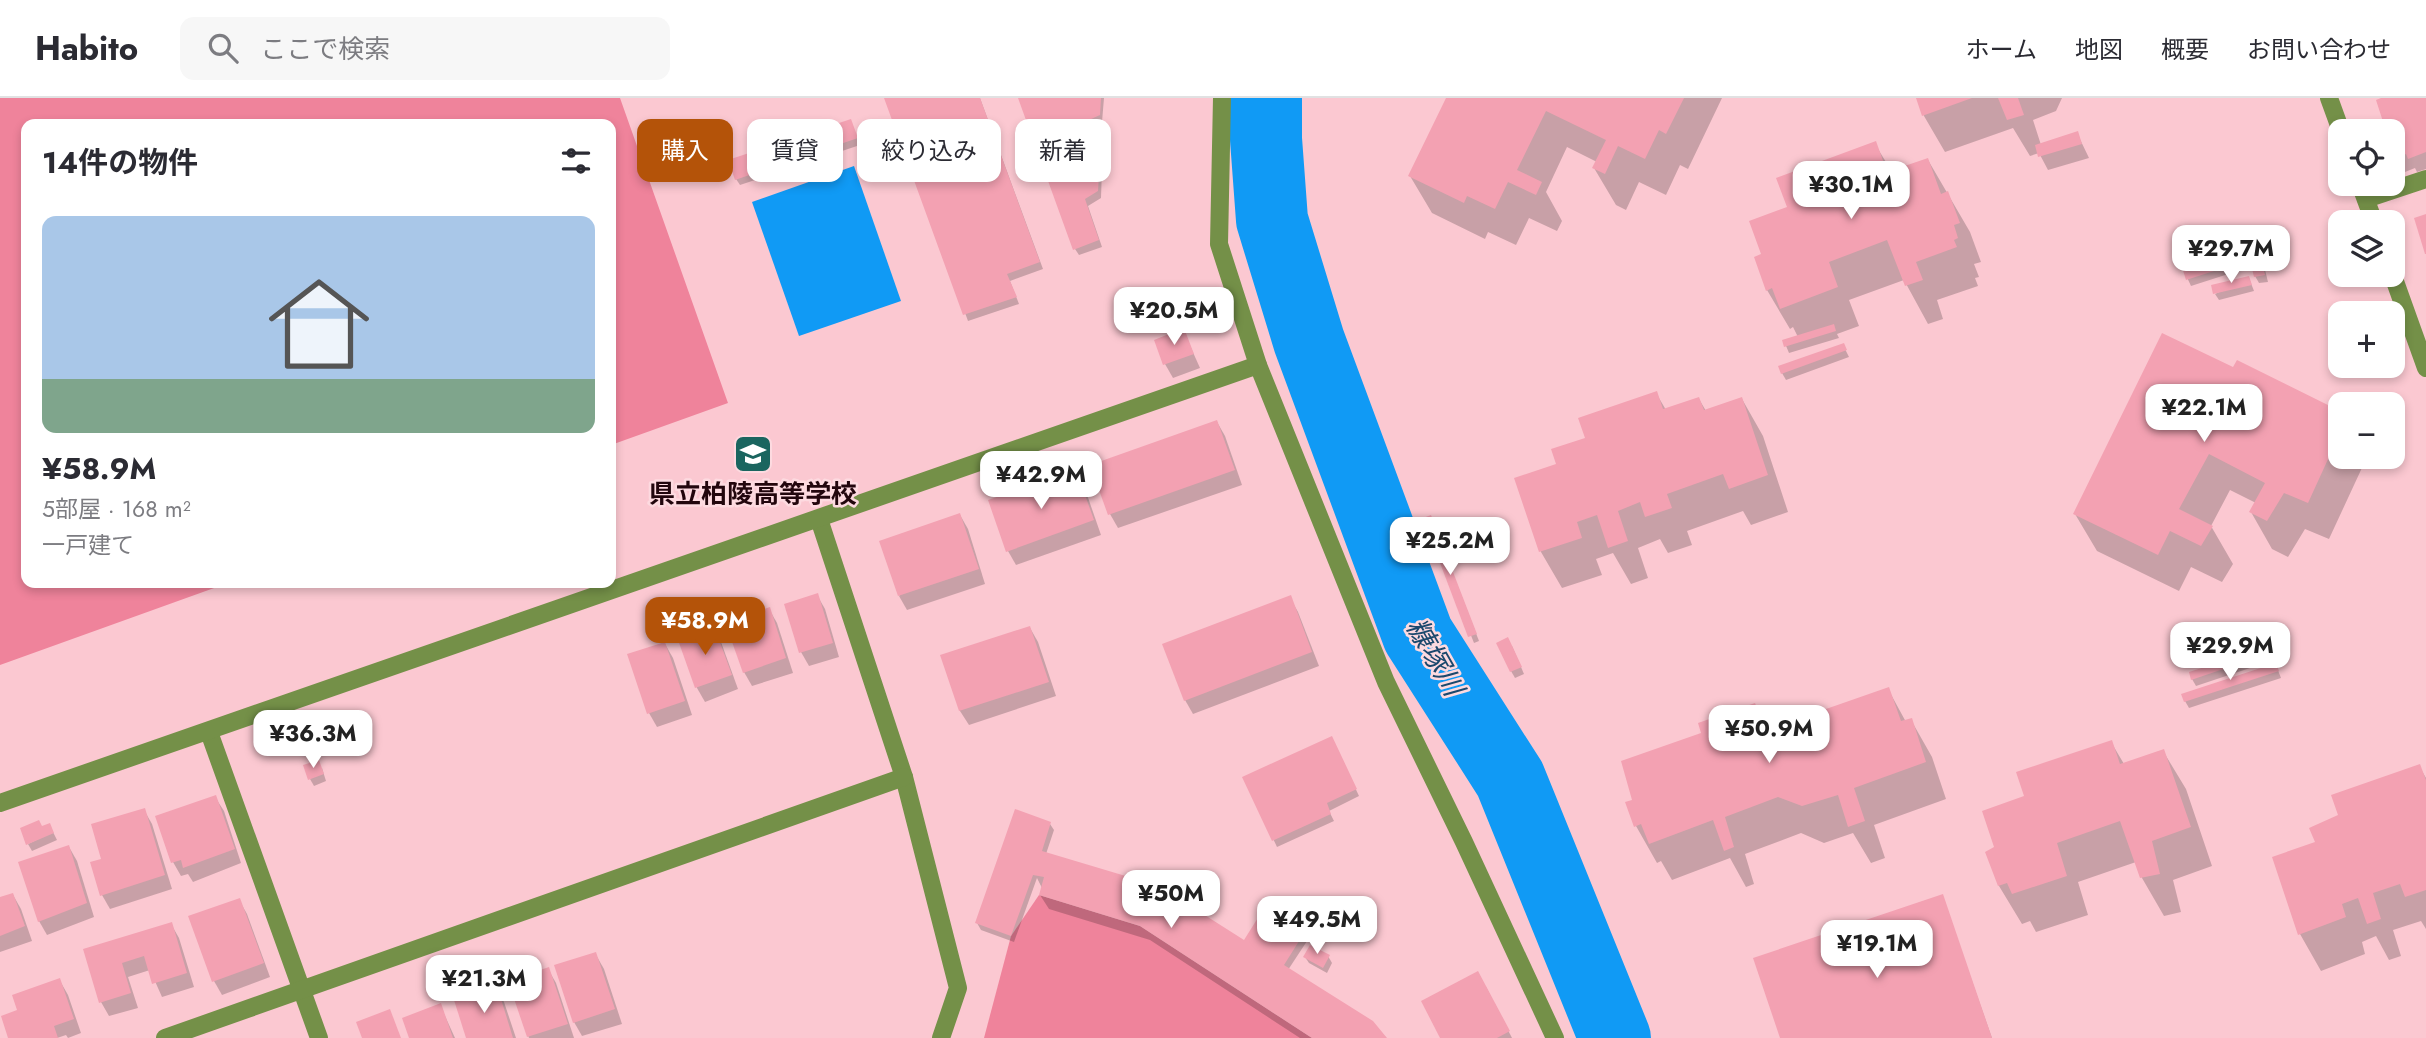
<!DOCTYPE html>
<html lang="ja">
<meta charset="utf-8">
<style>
:root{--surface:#fff;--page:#f7f7f7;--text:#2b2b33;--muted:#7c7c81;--line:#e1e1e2;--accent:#b45309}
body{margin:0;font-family:Jost,"Noto Sans JP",sans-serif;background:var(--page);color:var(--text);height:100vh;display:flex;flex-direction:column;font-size:26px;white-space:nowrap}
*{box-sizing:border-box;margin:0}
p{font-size:23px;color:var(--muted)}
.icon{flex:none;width:38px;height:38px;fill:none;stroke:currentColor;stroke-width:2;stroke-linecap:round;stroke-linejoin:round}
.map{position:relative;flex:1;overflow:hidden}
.sheet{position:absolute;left:21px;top:21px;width:595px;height:469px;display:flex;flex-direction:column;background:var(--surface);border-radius:14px;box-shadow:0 4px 10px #0003}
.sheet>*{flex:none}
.banner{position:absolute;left:637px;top:21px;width:665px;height:63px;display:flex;gap:14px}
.controls{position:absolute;left:2328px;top:21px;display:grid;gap:14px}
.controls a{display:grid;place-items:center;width:77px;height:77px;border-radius:14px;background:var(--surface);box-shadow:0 4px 10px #0003;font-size:35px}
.price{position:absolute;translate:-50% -60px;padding:0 16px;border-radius:14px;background:#fff;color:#222;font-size:23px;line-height:46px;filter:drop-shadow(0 2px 4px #0008)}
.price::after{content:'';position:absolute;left:50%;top:42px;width:21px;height:16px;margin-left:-10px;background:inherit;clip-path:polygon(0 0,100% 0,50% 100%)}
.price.on{background:var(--accent);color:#fff}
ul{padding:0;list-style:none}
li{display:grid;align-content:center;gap:14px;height:371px;padding:0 21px}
li span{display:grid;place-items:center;height:217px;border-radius:14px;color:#555}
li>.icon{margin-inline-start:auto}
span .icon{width:126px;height:126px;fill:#fffc;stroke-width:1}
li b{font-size:30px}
h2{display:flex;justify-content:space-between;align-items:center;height:84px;padding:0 21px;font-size:30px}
.tag{padding:0 24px;border-radius:14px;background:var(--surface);box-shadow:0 4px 10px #0003;font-size:24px;line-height:63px}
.tag.on{background:var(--accent);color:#fff}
header{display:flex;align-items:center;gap:42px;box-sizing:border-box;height:98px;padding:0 35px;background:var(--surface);border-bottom:2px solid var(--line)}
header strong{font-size:33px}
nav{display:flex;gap:38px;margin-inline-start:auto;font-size:24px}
.search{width:490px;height:63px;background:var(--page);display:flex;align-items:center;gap:18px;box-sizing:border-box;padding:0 24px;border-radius:14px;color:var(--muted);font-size:26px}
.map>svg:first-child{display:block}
</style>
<header>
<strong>Habito</strong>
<div class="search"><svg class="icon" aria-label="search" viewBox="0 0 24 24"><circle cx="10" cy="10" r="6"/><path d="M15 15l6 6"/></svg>ここで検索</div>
<nav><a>ホーム</a><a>地図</a><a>概要</a><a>お問い合わせ</a></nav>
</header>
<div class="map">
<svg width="2426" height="940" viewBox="0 0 2426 940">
<rect width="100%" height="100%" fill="#fbc8d1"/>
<g fill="#ef839b">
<path d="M0,0H620L728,305L611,347V26H26V485H228L0,567Z"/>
<path d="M1039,797L1140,828L1312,940H984L1011,838Z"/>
</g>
<path fill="#109af5" d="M854,68L901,203L799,238L752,104Z"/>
<g fill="#0003">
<path d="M886,0H980L1043,171L1010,183L1019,206L968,223Z"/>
<path d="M1019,0H1104L1102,24L1089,30L1102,71L1101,100L1088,108L1102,149L1079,157L1075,151Z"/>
<path d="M1448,0H1722L1688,71L1680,67L1666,97L1639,84L1626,112L1616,107L1594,70L1597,64L1567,49L1546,94L1562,123L1557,133L1529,120L1516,147L1488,134L1485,141L1432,115L1410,78Z"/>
<path d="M1918,0H2062L2056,13L2033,22L2041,47L2077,35L2089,60L2048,72L2039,55L2030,58L2013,30L1945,54L1924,18Z"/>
<path d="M2386,0H2426V71L2417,74L2415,70L2405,74L2397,60L2392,46V33H2388L2378,3Z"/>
<path d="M850,23L860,47L740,87L736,81Z"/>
<path d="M1875,46L1892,74L1928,62L1970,134L1981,164L1974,166L1979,179L1975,180L1978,188L1937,202L1943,221L1928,226L1904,182L1849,202L1859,228L1837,236L1839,240L1789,255L1784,243L1798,239L1793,229L1790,231L1767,192L1756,160L1764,157L1789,110Z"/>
<path d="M2233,130L2240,145L2220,152L2221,155L2239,150L2247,170L2191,188L2178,160Z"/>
<path d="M2255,140L2259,147L2268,184L2259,185L2255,178Z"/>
<path d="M2249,180L2254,193L2219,202L2215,196Z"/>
<path d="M1183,232L1200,270L1173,280L1165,266Z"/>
<path d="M1843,247L1849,259L1786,282L1782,275Z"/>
<path d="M2233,271L2340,315V359H2367L2329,441L2305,431L2288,459L2272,451L2251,414L2256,405L2230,392L2211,428L2233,466L2222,484L2191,469L2179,493L2097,453L2075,416Z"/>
<path d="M1656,295L1666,312L1699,301L1706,313L1742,301L1763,338L1788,414L1751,427L1743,413L1687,433L1692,447L1668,455L1660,441L1638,450L1648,480L1631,486L1613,455L1596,461L1602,477L1562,490L1541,454L1517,381L1558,367L1587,341Z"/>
<path d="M1217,324L1225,338L1242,387L1118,430L1110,416Z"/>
<path d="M1075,374L1084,388L1101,437L1016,467L1008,453Z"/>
<path d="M960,417L968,431L985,486L907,512L899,498Z"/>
<path d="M1431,419L1479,543L1474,545L1425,421Z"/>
<path d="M817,497L825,511L839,559L809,568L801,554Z"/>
<path d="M1290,500L1298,514L1319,568L1193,616L1185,602Z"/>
<path d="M769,511L777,525L793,575L752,588L744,574Z"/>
<path d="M713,530L721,544L738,591L705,604L697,590L680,543Z"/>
<path d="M1030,530L1038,544L1056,598L969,627L960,613L942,558Z"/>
<path d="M665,546L673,560L692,617L657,629L649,615Z"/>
<path d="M1512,548L1524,576L1515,580L1511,573Z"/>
<path d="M2259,553L2265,565L2196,588L2192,581Z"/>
<path d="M2276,567L2281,580L2189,610L2185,603Z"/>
<path d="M1888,591L1906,624L1911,622L1932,659L1946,701L1874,727L1885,760L1871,765L1853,735L1824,745L1801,735L1745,756L1754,786L1746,789L1730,760L1672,782L1661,763L1657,765L1636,728L1634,703L1704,636L1754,607L1769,633Z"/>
<path d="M2111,644L2124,666L2163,653L2186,691L2212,768L2173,782L2181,814L2164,818L2142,780L2136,764L2078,784L2088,817L2036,834L2030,823L2022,826L1999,788L1997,750L2026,699Z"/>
<path d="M1335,647L1359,698L1329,713L1334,723L1277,749L1244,680Z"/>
<path d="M2419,668L2426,680V831L2421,823L2393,832L2401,858L2389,862L2376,838L2362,844L2365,856L2321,873L2300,836L2317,745L2340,718Z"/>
<path d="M322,670L326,683L314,688L310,681Z"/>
<path d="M215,699L224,713L241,765L193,784L188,776L181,778L173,764Z"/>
<path d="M144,712L152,726L172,791L110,811L102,797Z"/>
<path d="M1050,726L1054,732L1046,756L1245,844L1305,833L1309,840L1288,872L1385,940H1300L1150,842L1049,811L1040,797L1042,790L1037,780L1014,844L981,832L977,825Z"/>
<path d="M53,734L57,742L32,753L28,746Z"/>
<path d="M69,749L77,763L94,819L47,837L39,823Z"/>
<path d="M13,797L21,811L32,843L0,854V801Z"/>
<path d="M1942,798L1992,940H1782Z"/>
<path d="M239,802L247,816L270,879L222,897L214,883L190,819Z"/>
<path d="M171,826L179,840L194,889L162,899L150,872L128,879L138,910L109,918L101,904L85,852Z"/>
<path d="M596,857L604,871L622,926L582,938L574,924Z"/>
<path d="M1328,858L1332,865L1327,875L1309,865L1305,859Z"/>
<path d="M548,871L556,885L574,940H529L510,884Z"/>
<path d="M60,883L68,897L81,935L68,940L66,937L57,940H10L19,913Z"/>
<path d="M1486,889L1512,940H1442Z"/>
<path d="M496,890L504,904L516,940H468Z"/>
<path d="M440,907L455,940H410Z"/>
</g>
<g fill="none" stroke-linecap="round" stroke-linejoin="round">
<path stroke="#109af5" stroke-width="72" d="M1266,0V41L1272,122L1309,243L1418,537L1510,681L1615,940"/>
</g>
<g fill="#f3a1b2">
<path d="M884,0H980L1040,164L1007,176L1017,199L963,217Z"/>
<path d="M1018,0H1101L1100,17L1087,23L1100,63L1098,93L1085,101L1099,142L1073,152Z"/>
<path d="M1446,0H1684L1666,36L1659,32L1645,61L1618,48L1605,76L1592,70L1606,42L1546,13L1517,72L1542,84L1536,97L1508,84L1495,111L1467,98L1464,105L1408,78Z"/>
<path d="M1916,0H1972L1922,18Z"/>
<path d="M1998,0H2018L2024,17L2007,22Z"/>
<path d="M2381,0H2426V54L2408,61L2406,56L2395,61L2392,52V33H2386L2376,2Z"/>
<path d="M851,21L858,40L735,82L728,62Z"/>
<path d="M2078,33L2082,46L2038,59L2035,47Z"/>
<path d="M1876,43L1887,74L1928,60L1941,96L1948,93L1960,125L1954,127L1958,140L1954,142L1957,149L1916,164L1923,182L1905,188L1887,142L1829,164L1838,189L1780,211L1772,190L1766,193L1754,159L1761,156L1749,123L1787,109L1776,80Z"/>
<path d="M2426,116V156H2425L2414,120Z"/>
<path d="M2234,128L2237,138L2176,161L2173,151Z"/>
<path d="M2256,138L2265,177L2254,179L2245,141Z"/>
<path d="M2240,148L2245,163L2186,182L2181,166Z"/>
<path d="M2249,178L2252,187L2213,196L2211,187Z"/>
<path d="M1834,226L1836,233L1784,249L1782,242Z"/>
<path d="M1184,230L1194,256L1163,267L1154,242Z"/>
<path d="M2162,235L2233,269L2237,262L2340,313V335L2308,405L2284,395L2267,423L2249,414L2265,385L2209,356L2179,411L2213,428L2201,448L2170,433L2158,457L2073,416Z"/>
<path d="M1844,245L1847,252L1781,276L1778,268Z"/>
<path d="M1657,293L1663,311L1699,299L1704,312L1742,299L1768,377L1729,391L1723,376L1667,396L1672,410L1645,419L1640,404L1618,413L1628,443L1608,450L1597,417L1577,424L1582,440L1539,454L1514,380L1556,366L1551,351L1585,340L1578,320Z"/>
<path d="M1217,322L1235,372L1108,417L1090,367Z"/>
<path d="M1076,372L1094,422L1006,454L988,402Z"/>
<path d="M960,415L979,471L898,498L879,443Z"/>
<path d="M1431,417L1477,536L1468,539L1423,420Z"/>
<path d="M818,495L833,545L799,555L784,506Z"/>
<path d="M1291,497L1312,554L1184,603L1162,546Z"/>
<path d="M770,509L786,560L743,575L725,524Z"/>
<path d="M714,528L732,577L695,590L678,542Z"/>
<path d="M1030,528L1049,584L959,613L940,557Z"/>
<path d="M1508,539L1522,569L1510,574L1496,545Z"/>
<path d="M665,544L685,603L647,616L627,556Z"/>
<path d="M2260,551L2262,558L2191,582L2189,574Z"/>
<path d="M2276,565L2279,573L2184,604L2181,596Z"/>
<path d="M1889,589L1901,623L1912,620L1926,664L1854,690L1865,723L1848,729L1838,697L1802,708L1778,699L1725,719L1734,749L1724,753L1713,722L1649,746L1641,726L1634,729L1625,704L1632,702L1621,663L1701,635L1698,625L1755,605L1766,632Z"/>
<path d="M1332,638L1357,691L1327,705L1331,716L1272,743L1242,679Z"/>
<path d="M2112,642L2120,666L2164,651L2191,729L2152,743L2160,776L2140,780L2120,723L2057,745L2067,778L2012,796L2007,785L1998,788L1985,754L1994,749L1982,713L2024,698L2016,674Z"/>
<path d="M319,662L324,676L308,682L303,667Z"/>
<path d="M2420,666L2426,682V792L2405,799L2400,786L2373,795L2381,821L2367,826L2358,800L2342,806L2346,819L2298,837L2272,759L2315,744L2309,730L2338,717L2331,697Z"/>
<path d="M216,697L235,751L183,770L181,762L171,765L155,718Z"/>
<path d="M145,710L165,777L100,798L90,764L101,761L91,726Z"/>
<path d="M1015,711L1051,724L1042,753L1159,788L1244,842L1266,807L1306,832L1284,867L1373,923L1387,940H1312L1140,828L1039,797L1044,779L1033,777L1011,838L975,825Z"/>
<path d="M39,722L42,728L50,725L54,735L26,747L20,730Z"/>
<path d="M69,747L87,805L38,824L18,764Z"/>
<path d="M13,795L25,828L0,838V799Z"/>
<path d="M1943,796L1992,940H1780L1753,860Z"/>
<path d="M240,800L264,865L212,884L188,818Z"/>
<path d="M172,824L187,875L152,886L144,858L122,865L131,895L99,905L83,851Z"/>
<path d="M1310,847L1330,857L1323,870L1303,859Z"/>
<path d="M596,854L615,911L573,925L554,867Z"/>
<path d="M549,869L568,926L527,939L508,883Z"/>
<path d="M1478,873L1510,933L1497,940H1440L1421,903Z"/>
<path d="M60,880L74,921L54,928L58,940H8L1,918L17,912L12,897Z"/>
<path d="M497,888L513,940H466L454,902Z"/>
<path d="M441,905L453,940H409L402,920Z"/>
<path d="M390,911L401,940H362L356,924Z"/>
</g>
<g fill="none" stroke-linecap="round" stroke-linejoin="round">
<g stroke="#749048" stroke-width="18">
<path d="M2329,0L2341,33"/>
<path d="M2360,86L2374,124"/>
<path d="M2366,101L2426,81"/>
<path d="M2392,175L2426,270"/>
<path d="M819,421L904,679L958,890L941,940"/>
<path d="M209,634L319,940"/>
<path d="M0,705L1258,267"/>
<path d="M165,940L904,679"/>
</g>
<path stroke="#749048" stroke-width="18" d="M1222,0L1219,146L1258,267L1386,584L1464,744L1555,940"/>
</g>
<defs>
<symbol id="school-square" viewBox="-11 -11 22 22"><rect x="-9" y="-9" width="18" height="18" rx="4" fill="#1a655f" stroke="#fddae0"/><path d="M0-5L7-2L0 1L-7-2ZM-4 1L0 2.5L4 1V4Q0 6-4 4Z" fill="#fff"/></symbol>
</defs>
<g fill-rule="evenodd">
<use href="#school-square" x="731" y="334" width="44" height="44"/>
</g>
<g text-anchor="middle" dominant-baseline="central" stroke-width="5" stroke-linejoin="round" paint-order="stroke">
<g font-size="26" font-weight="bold" fill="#22060d" stroke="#fddae0">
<text x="753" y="396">県立柏陵高等学校</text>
</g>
<g font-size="28" font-style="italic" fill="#1b486d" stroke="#fddae0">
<text transform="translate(1435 559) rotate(60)">糠塚川</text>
</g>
</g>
</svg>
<div class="controls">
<a><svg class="icon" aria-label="locate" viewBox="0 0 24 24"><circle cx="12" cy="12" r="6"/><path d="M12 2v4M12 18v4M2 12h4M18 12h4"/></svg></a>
<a><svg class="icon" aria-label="layers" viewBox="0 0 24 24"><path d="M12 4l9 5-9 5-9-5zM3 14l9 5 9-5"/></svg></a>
<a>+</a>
<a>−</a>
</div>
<b class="price" style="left:1851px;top:123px">¥30.1M</b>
<b class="price" style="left:2231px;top:187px">¥29.7M</b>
<b class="price" style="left:1174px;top:249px">¥20.5M</b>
<b class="price" style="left:2204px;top:346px">¥22.1M</b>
<b class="price" style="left:1041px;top:413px">¥42.9M</b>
<b class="price" style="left:1450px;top:479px">¥25.2M</b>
<b class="price on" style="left:705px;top:559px">¥58.9M</b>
<b class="price" style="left:2230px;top:584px">¥29.9M</b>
<b class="price" style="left:1769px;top:667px">¥50.9M</b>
<b class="price" style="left:313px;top:672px">¥36.3M</b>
<b class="price" style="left:1171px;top:832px">¥50M</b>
<b class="price" style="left:1317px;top:858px">¥49.5M</b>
<b class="price" style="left:1877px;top:882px">¥19.1M</b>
<b class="price" style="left:484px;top:917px">¥21.3M</b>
<div class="banner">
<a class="tag on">購入</a>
<a class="tag">賃貸</a>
<a class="tag">絞り込み</a>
<a class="tag">新着</a>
</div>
<section class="sheet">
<h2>14件の物件<svg class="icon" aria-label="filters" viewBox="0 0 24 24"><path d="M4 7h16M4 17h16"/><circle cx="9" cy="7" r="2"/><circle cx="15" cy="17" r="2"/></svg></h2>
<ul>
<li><span style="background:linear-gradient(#a9c7e8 75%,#7fa58c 0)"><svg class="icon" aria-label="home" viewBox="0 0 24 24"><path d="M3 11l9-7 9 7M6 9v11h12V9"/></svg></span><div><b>¥58.9M</b><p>5部屋 · 168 m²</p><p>一戸建て</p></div></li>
</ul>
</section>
</div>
